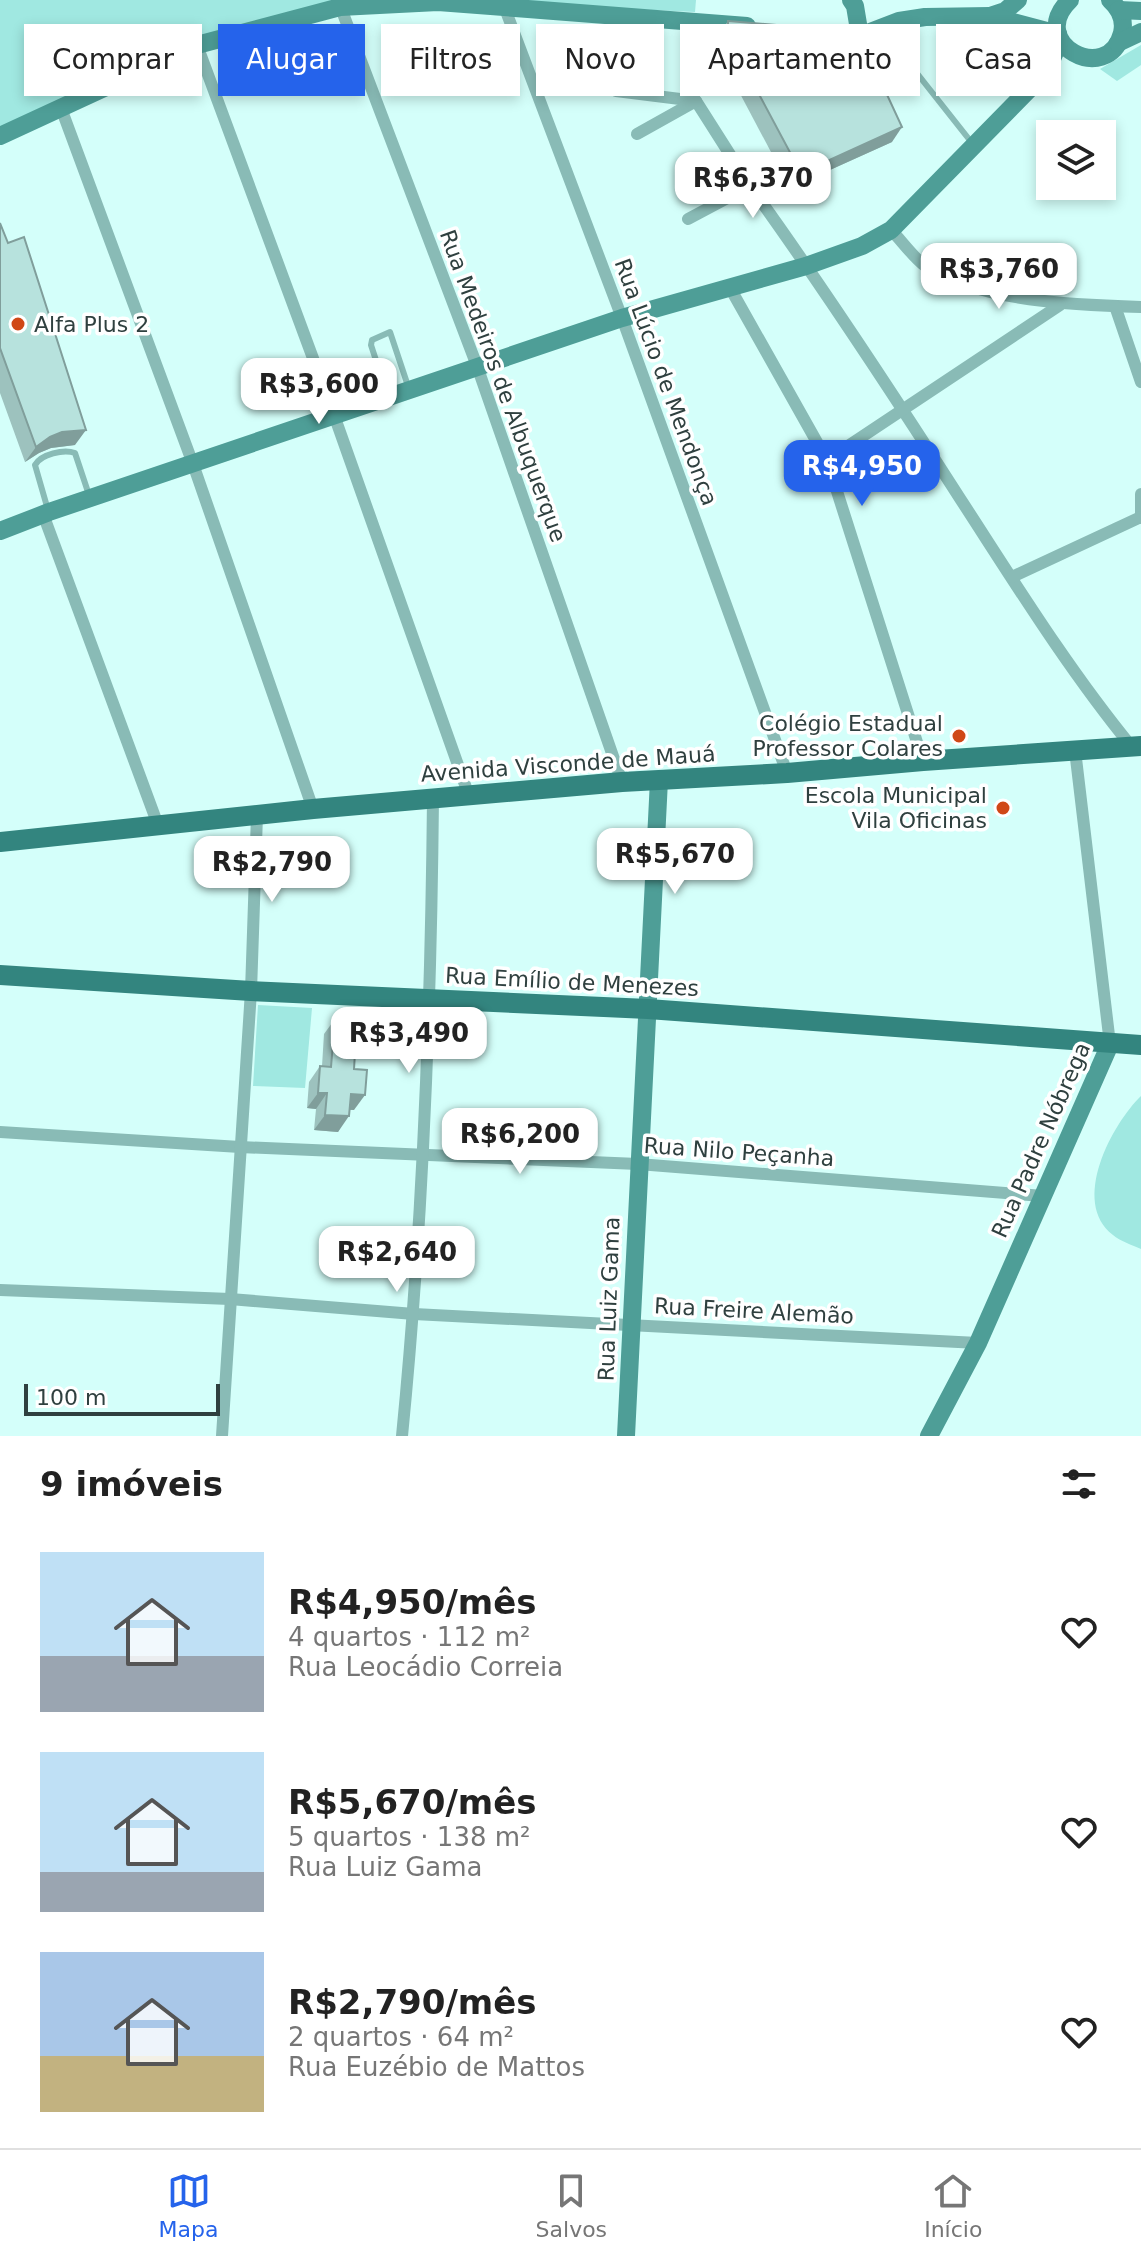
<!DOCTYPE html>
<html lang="pt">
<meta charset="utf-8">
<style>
:root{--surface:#fff;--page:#f2f2f2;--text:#222;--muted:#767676;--line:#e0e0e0;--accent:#2563eb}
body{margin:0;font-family:"DejaVu Sans",sans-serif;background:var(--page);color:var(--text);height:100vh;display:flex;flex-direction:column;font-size:30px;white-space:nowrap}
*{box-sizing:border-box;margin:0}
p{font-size:26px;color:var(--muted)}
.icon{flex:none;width:44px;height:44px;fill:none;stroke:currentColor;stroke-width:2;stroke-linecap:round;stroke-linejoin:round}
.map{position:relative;height:1436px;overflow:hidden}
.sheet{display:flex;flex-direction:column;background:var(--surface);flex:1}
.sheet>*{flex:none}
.top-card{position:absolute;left:24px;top:24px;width:1094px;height:72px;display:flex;gap:16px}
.buttons{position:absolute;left:1036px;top:120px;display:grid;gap:16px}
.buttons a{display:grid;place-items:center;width:80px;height:80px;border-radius:0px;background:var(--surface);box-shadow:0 4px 12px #0003;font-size:40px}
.scale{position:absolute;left:24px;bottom:20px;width:196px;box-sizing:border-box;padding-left:8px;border:4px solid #2f403f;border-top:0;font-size:22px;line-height:28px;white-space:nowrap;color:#2f403f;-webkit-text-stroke:6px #fff;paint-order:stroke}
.price{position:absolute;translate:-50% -68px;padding:0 18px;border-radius:16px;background:#fff;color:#222;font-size:26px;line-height:52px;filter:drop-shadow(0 2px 4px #0008)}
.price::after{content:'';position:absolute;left:50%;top:48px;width:24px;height:18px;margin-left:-12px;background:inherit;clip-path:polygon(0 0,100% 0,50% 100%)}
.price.on{background:var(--accent);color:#fff}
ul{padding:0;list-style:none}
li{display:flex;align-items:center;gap:24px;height:200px;padding:0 40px}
li span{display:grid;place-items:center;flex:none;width:224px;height:160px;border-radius:0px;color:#555}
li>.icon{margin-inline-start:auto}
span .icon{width:96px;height:96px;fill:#fffc;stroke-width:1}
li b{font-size:34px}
h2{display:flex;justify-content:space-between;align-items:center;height:96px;padding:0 40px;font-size:34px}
.chip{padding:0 28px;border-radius:0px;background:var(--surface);box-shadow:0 4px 12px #0003;font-size:28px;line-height:72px}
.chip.on{background:var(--accent);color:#fff}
.tab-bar{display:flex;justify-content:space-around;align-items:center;height:112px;border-top:2px solid var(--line);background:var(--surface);font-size:22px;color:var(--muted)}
.tab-bar a{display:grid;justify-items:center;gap:4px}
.tab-bar .on{color:var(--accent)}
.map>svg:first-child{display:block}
</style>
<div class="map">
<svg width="1141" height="1436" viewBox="0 0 1141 1436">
<rect width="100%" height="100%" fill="#d4fffa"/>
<g fill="#a0e8e1">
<path d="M0,0H696L695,12L503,3L342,0L195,44L0,131Z"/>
<path d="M1141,45V65L1117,81L1100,69Z"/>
<path d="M258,1005L312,1008L305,1088L253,1086Z"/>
<path d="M1141,1096V1249C1132,1245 1120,1241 1113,1235C1070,1202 1112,1124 1141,1096Z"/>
</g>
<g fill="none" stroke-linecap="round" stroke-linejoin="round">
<g stroke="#89bbb6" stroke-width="6">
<path d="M882,29L972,143"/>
<path d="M233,41L259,50L317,33L320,35L337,86L367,78"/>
<path d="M387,394L371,345L372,340L390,332L408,386"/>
<path d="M48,510L35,465C41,454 64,449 75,453L89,495"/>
</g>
<g stroke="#89bbb6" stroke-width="12">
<path d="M339,3L477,366L622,782"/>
<path d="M504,6L622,318L787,773"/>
<path d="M197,45L334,415L469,796"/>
<path d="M616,91L696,101L750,186"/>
<path d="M61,108L193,464L313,809"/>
<path d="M637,134L696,101"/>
<path d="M688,219L750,186C824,288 893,394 961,500C1015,583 1068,669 1131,746"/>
<path d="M891,230C902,241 913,257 925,266C980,302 1076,305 1141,307"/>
<path d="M729,286L827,460L923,761"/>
<path d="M1115,306L1141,382"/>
<path d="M827,460L1060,305"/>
<path d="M1141,494V518"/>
<path d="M43,514L158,825"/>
<path d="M1012,577L1141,517"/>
<path d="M1075,750L1110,1044"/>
<path d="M0,1132L240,1147L638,1164L1043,1196"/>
<path d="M0,1290L230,1299L414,1314L978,1343"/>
<path d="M222,1436L251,991L257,815"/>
<path d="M402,1436C423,1224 431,1011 433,798"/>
</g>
<g stroke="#4e9e97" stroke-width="18">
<path d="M851,0L855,6L860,36"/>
<path d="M1070,0C1025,43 1108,87 1122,33C1125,20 1120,9 1110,0"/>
<path d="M1119,10L1141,11"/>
<path d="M990,16L1005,11L1018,0"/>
<path d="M1007,24L1033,43L1049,66"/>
<path d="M836,34L860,36L899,21L925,17L990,16L1058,34"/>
<path d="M1118,43L1141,32"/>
<path d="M0,136L197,45L340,7L438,2L747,26"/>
<path d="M0,531L49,512L622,318L806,266L862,246L891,230L1047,71L1060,40"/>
<path d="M626,1436L659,780"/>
<path d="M929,1436L978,1343L1110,1044"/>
</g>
<g stroke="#33857f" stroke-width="20">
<path d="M0,842L313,809L622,782L787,773L923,761L1141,746"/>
<path d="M0,975L251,991L648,1009L1141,1045"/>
</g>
</g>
<g fill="#9dc2be">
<path d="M728,21L892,142L790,188L718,52L717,37Z"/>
<path d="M0,223L75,445L51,448L39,453L25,462L0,393Z"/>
<path d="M335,1019L354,1069V1110H350L338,1132L314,1130L316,1109L307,1108L309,1082L320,1066H322L324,1034Z"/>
</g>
<g fill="#809e9b">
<path d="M902,127L892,142L790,188L801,173Z"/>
<path d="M86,430L75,445L51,448L39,453L25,462L36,447L50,437L62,432Z"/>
<path d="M318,1093H327L316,1109L307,1108Z"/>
<path d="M351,1094L365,1095L354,1110L340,1109Z"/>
<path d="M325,1115L349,1116L338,1132L314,1130Z"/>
</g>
<g fill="#b7e2dd" stroke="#809e9b" stroke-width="2">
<path d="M728,21L858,32L902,127L801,173L728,36Z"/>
<path d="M0,223L8,243L24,237L86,430L62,432L50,437L36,447L0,348Z"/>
<path d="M335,1019L357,1020L354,1069L367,1070L365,1095L351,1094L349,1116L325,1115L327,1093H318L320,1066L331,1067Z"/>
</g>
<g fill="#d04817" stroke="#fff" stroke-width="3">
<circle cx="18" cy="324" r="8"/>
<circle cx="959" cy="736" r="8"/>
<circle cx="1003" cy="808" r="8"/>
</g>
<g text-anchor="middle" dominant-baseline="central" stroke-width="7" stroke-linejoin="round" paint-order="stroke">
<g font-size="22" fill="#2f403f" stroke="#fff" text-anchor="end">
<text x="34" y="324" text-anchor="start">Alfa Plus 2</text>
<text x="943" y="723">Colégio Estadual<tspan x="943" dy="25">Professor Colares</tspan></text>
<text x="987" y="795">Escola Municipal<tspan x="987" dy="25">Vila Oficinas</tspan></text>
</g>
<g font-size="22" fill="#2f403f" stroke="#fff">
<text transform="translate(666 382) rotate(70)">Rua Lúcio de Mendonça</text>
<text transform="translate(503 386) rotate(70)">Rua Medeiros de Albuquerque</text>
<text transform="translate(568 764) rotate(-4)">Avenida Visconde de Mauá</text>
<text transform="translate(572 982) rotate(3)">Rua Emílio de Menezes</text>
<text transform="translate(1041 1140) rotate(-66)">Rua Padre Nóbrega</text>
<text transform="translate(739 1152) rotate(4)">Rua Nilo Peçanha</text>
<text transform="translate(609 1299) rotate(-88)">Rua Luiz Gama</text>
<text transform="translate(754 1311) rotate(3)">Rua Freire Alemão</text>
</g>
</g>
</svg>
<div class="buttons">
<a><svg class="icon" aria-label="layers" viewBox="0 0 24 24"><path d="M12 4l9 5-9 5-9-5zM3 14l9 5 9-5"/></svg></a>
</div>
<div class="scale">100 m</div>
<b class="price" style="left:753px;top:220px">R$6,370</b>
<b class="price" style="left:999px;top:311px">R$3,760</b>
<b class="price" style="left:319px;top:426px">R$3,600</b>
<b class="price on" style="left:862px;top:508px">R$4,950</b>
<b class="price" style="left:675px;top:896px">R$5,670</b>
<b class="price" style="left:272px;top:904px">R$2,790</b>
<b class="price" style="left:409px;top:1075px">R$3,490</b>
<b class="price" style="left:520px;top:1176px">R$6,200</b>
<b class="price" style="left:397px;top:1294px">R$2,640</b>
<div class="top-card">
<a class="chip">Comprar</a>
<a class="chip on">Alugar</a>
<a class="chip">Filtros</a>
<a class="chip">Novo</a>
<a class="chip">Apartamento</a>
<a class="chip">Casa</a>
</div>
</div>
<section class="sheet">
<h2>9 imóveis<svg class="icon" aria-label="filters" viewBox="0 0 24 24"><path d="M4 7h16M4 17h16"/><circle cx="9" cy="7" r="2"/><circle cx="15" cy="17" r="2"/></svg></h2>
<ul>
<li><span style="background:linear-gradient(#bfe0f5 65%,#9aa5b1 0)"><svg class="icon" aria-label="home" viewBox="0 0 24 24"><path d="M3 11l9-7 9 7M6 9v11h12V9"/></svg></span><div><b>R$4,950/mês</b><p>4 quartos · 112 m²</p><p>Rua Leocádio Correia</p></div><svg class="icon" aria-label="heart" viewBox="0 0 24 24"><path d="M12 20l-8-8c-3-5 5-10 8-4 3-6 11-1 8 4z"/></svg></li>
<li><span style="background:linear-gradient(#bfe0f5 75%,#9aa5b1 0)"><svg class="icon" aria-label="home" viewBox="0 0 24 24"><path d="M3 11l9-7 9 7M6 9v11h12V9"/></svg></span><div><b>R$5,670/mês</b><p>5 quartos · 138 m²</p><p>Rua Luiz Gama</p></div><svg class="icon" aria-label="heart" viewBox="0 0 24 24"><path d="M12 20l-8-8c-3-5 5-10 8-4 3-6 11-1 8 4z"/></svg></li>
<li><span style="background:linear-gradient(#a9c7e8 65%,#c2b280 0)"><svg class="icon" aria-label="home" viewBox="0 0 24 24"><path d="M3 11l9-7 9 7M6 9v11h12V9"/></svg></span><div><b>R$2,790/mês</b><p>2 quartos · 64 m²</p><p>Rua Euzébio de Mattos</p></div><svg class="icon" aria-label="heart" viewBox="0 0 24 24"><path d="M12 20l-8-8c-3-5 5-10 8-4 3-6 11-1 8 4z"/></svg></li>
</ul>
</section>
<nav class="tab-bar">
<a class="on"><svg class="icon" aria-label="map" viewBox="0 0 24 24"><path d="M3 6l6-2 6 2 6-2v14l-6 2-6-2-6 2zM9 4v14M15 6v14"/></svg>Mapa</a>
<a><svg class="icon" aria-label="saved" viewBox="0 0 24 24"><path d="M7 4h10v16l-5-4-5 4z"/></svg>Salvos</a>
<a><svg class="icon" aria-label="home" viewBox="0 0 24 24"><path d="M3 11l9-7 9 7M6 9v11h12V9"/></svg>Início</a>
</nav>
